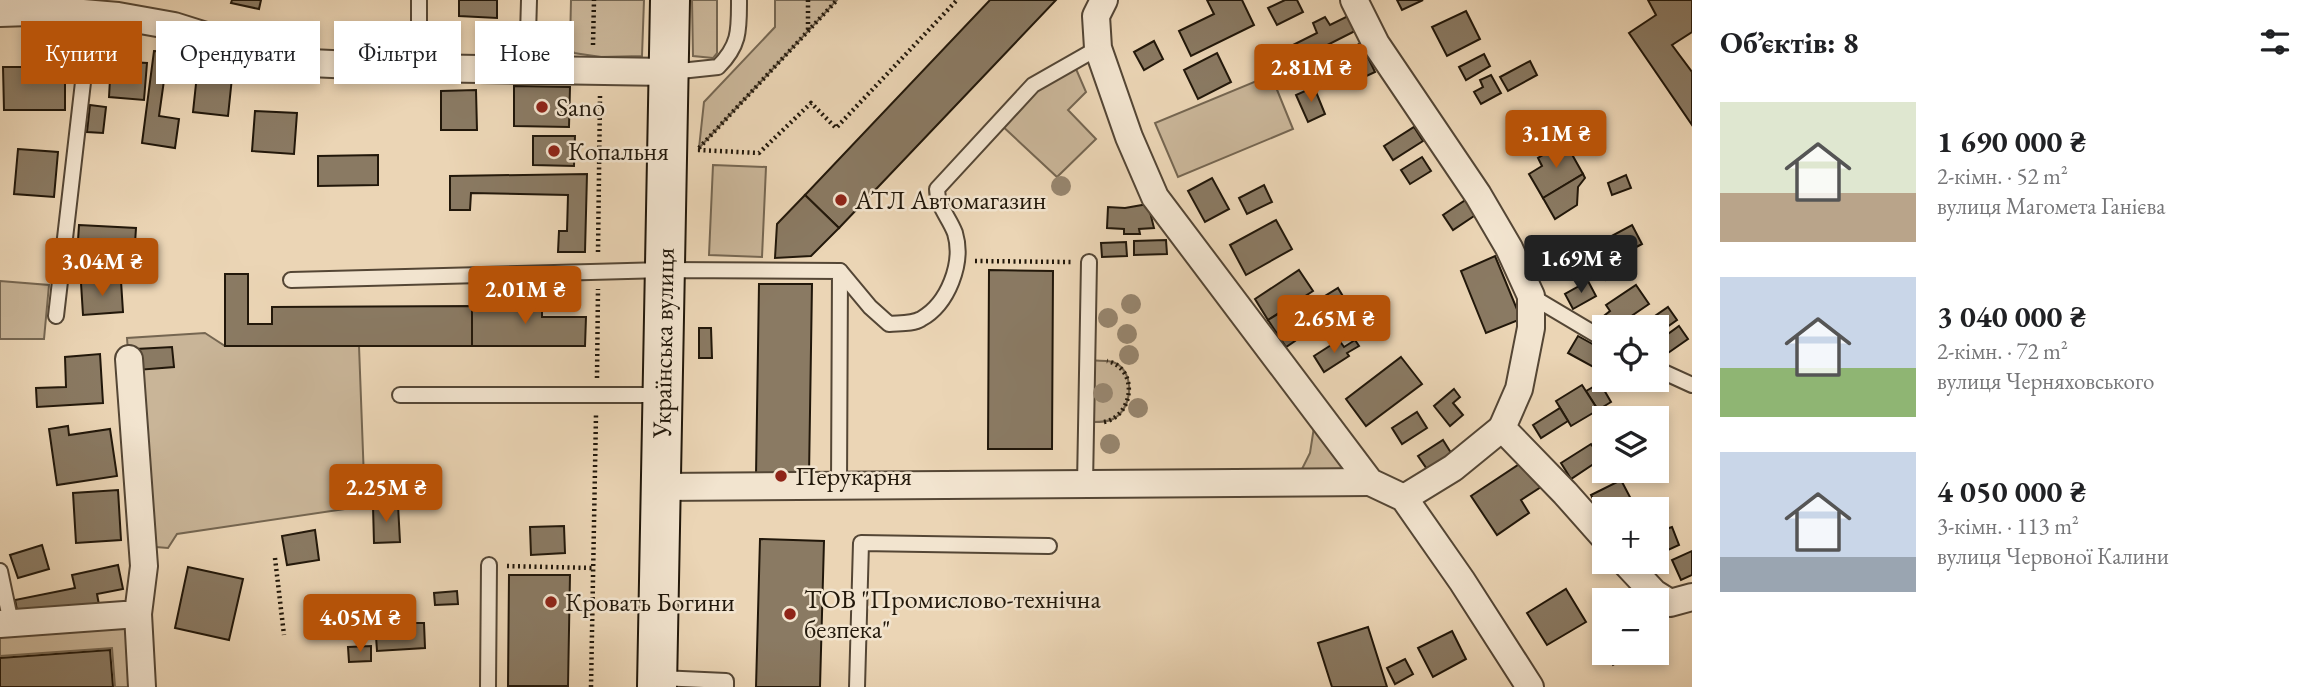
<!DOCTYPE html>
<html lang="uk">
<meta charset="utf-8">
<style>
:root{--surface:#fff;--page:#f2f2f2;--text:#202124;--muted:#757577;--accent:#b45309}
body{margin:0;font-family:"EB Garamond",serif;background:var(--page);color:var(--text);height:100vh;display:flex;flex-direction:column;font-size:26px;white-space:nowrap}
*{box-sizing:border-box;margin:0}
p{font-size:23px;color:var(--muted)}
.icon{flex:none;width:38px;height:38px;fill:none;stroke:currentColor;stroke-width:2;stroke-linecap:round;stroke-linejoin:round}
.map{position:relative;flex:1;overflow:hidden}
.drawer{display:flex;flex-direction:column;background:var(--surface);width:630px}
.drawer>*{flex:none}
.banner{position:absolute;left:21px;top:21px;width:665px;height:63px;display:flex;gap:14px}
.controls{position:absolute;left:1592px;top:315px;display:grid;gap:14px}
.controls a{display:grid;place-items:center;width:77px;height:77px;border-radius:0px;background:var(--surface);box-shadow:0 4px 10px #0003;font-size:35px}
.price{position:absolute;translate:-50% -60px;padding:0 16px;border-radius:7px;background:var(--accent);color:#fff;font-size:23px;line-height:46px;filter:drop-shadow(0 2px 4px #0008)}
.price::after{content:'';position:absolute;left:50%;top:42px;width:21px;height:16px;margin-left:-10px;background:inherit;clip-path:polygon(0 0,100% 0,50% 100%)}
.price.active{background:#222;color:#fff}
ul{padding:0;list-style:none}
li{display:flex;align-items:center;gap:21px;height:175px;padding:0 28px}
li span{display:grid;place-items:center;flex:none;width:196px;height:140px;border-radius:0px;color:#555}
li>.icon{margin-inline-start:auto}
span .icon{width:84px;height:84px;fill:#fffc;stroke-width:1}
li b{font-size:30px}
h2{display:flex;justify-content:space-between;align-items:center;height:84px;padding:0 28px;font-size:30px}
.tag{padding:0 24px;border-radius:0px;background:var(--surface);box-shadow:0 4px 10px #0003;font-size:24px;line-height:63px}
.tag.active{background:var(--accent);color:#fff}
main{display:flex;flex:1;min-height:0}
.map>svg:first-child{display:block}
</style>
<main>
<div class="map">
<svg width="1692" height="687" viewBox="0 0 1692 687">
<rect width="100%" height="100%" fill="#ebd5b5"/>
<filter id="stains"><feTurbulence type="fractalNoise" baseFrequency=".00286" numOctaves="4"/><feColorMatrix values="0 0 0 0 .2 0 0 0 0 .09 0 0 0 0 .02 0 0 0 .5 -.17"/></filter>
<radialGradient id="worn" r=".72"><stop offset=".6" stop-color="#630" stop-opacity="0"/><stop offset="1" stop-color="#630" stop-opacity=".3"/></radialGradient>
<g fill="#c9b598" stroke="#756651" stroke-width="2">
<path d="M571,0H644L642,56L601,57L574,53L570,45Z"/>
<path d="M692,0H717V53L713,58L693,56Z"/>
<path d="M775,0H837L699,148L704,102L775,27Z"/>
<path d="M1073,62L1086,92L1068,110L1096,139L1057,177L998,122Z"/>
<path d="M1271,75L1293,129L1178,177L1155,123Z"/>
<path d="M713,165L766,167L762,257L709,255Z"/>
<path d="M0,281L49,285L44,339H0Z"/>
<path d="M205,333L225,346H359L365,506L177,534L168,548L143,546L127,338Z"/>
<path d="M1087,360C1098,361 1112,359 1120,366C1135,379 1131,410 1113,419C1105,423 1095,422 1086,422Z"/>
<path d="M1314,427L1370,482L1295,483L1310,453Z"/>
<path d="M129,624L136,687H115L112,648L0,656V633Z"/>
</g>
<g fill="#8a7a63" stroke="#21170a" stroke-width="2">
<path d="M232,0H261L259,9L231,3Z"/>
<path d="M459,0H497V18L459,16Z"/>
<path d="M990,0H1056L839,228L805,195Z"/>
<path d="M1207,0H1242L1254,25L1191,56L1179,31L1214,14Z"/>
<path d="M1285,0H1297L1303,12L1277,25L1268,8Z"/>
<path d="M1397,0H1423L1402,10Z"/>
<path d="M1692,0V32L1672,45L1692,72V125L1629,33L1656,15L1648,0Z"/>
<path d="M1466,11L1480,39L1447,56L1432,27Z"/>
<path d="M1348,16L1355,31L1292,63L1285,49L1317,33L1313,23L1325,17L1330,25Z"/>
<path d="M1154,41L1163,59L1144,70L1134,52Z"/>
<path d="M1361,43L1375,72L1341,88L1327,60Z"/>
<path d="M154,51L168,52L159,116L179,119L175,148L142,143Z"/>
<path d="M1217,53L1231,82L1198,99L1184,70Z"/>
<path d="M38,54H65V110H4L3,67H38Z"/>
<path d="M1484,54L1490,66L1466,80L1459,67Z"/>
<path d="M111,61L147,63L144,100L109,97Z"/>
<path d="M1530,61L1537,75L1508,91L1500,77Z"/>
<path d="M198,65L233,68L228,116L193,112Z"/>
<path d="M1491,75L1501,93L1481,104L1474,92L1483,87L1480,80Z"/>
<path d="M514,86L570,87L569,127L514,126Z"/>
<path d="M1314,87L1325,114L1308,122L1296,95Z"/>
<path d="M476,90L477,130H441V91Z"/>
<path d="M90,105L106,107L103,133L87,132Z"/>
<path d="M255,111L297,113L294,154L252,151Z"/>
<path d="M1414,127L1423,141L1393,160L1384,146Z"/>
<path d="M533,136H575L574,166L533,165Z"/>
<path d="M1565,142L1583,174L1543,198L1529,174L1542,166L1538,158Z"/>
<path d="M18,149L58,152L54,197L14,194Z"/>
<path d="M378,155V185L318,186V156Z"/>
<path d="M1422,157L1431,171L1410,184L1401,170Z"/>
<path d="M587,174L585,252H558L559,231H567L568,195L471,193L470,210H450V176Z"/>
<path d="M1583,174L1585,178L1578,187L1577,205L1555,219L1543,198Z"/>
<path d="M1626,175L1631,188L1612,195L1608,183Z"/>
<path d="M1212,178L1229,209L1205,222L1188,191Z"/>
<path d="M1264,185L1272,202L1247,214L1239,198Z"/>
<path d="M805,195L839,228L811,256L775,258L777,224Z"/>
<path d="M1467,199L1477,214L1453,230L1443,215Z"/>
<path d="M1148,204L1154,228L1139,229L1140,234H1124V229L1107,228L1108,207L1125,208Z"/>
<path d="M1276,220L1292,249L1246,275L1230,245Z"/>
<path d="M79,225L136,228L134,259L77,256Z"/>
<path d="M1632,225L1642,244L1603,265L1593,246Z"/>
<path d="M1166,240L1167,254L1134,255V241Z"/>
<path d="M1126,242L1127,256L1102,257L1101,243Z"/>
<path d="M1495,256L1521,319L1486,333L1461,271Z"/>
<path d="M1616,262L1621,271L1606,280L1600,270Z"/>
<path d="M989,270L1053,271L1052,449H988Z"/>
<path d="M1299,270L1313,291L1268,320L1255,299Z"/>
<path d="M225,274H248V324H272V307L472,306V346H225Z"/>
<path d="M121,281L123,312L83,315L81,283Z"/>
<path d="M1588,281L1596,296L1573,309L1565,294Z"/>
<path d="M759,284H812L809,476H756Z"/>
<path d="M1636,285L1649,304L1630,317L1634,323L1627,327H1606L1600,319L1610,311L1606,305Z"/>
<path d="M1338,288L1353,313L1315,337L1299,312Z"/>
<path d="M517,297H542V317H586L585,346H472V306H517Z"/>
<path d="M1668,307L1677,320L1657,334V327H1639Z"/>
<path d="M1278,314L1295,341L1286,347L1268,320Z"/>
<path d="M1679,326L1688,339L1658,360L1657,342Z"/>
<path d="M699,328H711L712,358H699Z"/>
<path d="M1578,336L1605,351V356L1597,369L1568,353Z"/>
<path d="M1339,340L1344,347L1355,340L1359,346L1347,353L1349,356L1324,372L1314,356Z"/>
<path d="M172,347L174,367L137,370L136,349Z"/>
<path d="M100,354L103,403L37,407L36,388L66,387L65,357Z"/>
<path d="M1401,357L1422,384L1366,426L1346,399Z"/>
<path d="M1600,383L1611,402L1598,410L1586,391Z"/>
<path d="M1582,385L1598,410L1571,426L1556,401Z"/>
<path d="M1454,389L1460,397L1453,403L1463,415L1450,426L1434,406Z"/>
<path d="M1560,408L1568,421L1541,438L1533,425Z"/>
<path d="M1417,412L1427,428L1402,444L1392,428Z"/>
<path d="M68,426L69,435L110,429L117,476L57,485L49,429Z"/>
<path d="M1443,440L1453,456L1429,472L1418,456Z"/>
<path d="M1591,444L1601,459L1571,479L1561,463Z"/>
<path d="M1524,461L1541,487L1521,500L1529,513L1497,535L1471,496Z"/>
<path d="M1621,480L1631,499L1611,509H1605V512L1601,514L1591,495Z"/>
<path d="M118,490L121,540L76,543L73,493Z"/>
<path d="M398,505L400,542L374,543L373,506Z"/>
<path d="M1660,515L1666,529L1672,527L1679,545L1657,555V517Z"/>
<path d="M564,526L565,553L531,555L530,527Z"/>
<path d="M315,530L319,560L287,565L282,536Z"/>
<path d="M760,539L824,541L820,687H756Z"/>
<path d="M42,545L49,569L18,578L10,555Z"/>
<path d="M1692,551V575L1681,580L1672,560Z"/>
<path d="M118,565L123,589L97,594L99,605L18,615L15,600L75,588L72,575Z"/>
<path d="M188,567L243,579L229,640L175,628Z"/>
<path d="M509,575H570L568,686H508Z"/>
<path d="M1566,589L1586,622L1547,645L1527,613Z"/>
<path d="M457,591L458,604L435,605L434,593Z"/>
<path d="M409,603L410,623H424L425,648L377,651L374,606Z"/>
<path d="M1368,627L1387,687H1332L1318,643Z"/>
<path d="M1452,631L1466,659L1433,677L1418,648Z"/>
<path d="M1605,643V653H1632L1613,665L1600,646Z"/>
<path d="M371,646V661L349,662L348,647Z"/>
<path d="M110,650L113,687H0V658Z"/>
<path d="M1405,659L1413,674L1395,684L1387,668Z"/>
</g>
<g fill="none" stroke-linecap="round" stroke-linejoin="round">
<defs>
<g id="service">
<path d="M419,68V0"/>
<path d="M527,69L529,0"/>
<path d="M671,72L718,67C740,45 739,30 739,0"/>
<path d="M840,271L870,307L889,324C899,323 913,324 921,319C948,304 964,263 955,233C949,217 937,206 937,189L1033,85L1098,48"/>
<path d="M291,280L664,270L840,271L839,486"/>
<path d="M1531,296L1605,340"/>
<path d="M56,316L91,13"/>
<path d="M1657,369L1692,385"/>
<path d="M400,395H660"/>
<path d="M1085,484L1089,262"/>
<path d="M0,571L11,623"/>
<path d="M660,678L726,681V687"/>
<path d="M488,687L489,565"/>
<path d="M857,687L861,543L1049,546"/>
</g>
<g id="minor">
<path d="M1104,0L1096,16L1098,48L1129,137L1155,197L1370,482L1404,498L1462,581L1530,687"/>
<path d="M1354,0L1376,44L1478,195L1509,248L1531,296V328L1519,389L1502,428L1565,493L1605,538"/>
<path d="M0,13L60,11L118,16L174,26L279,59L310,63L419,68L668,72"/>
<path d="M660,487L1370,482"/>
<path d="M1404,498L1453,468L1502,428"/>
<path d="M1625,562L1654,593L1670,603L1692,597"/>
<path d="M138,614L142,687"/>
<path d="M0,624L138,614L144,566L129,359"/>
</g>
<path id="secondary" d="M657,687L670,0"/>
</defs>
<use href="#service" stroke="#544635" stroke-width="18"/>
<use href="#minor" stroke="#544635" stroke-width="30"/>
<use href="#secondary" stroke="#21170a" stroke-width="42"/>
<g stroke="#21170a" stroke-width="4.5" stroke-dasharray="2 3.5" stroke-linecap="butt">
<path d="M808,0V31"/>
<path d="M593,45L594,0"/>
<path d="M699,148L837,0"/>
<path d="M698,150L759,153L811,103L836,128L957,0"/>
<path d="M598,252L600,96"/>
<path d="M975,261L1071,262"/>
<path d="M597,378L598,289"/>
<path d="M1104,422C1134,416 1139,368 1107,361"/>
<path d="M275,558L284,635"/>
<path d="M507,566L594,568"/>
<path d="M591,687L596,415"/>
</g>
<use href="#service" stroke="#f2e4cf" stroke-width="14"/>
<use href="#minor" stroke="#f2e4cf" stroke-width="26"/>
<use href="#secondary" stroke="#f2e4cf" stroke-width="38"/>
</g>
<g fill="#97866f">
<circle cx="1061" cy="186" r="10"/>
<circle cx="1131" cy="304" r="10"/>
<circle cx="1108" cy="318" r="10"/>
<circle cx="1127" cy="334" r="10"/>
<circle cx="1129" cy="355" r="10"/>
<circle cx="1103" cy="393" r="10"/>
<circle cx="1138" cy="408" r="10"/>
<circle cx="1110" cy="444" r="10"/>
</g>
<g fill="#8f2418" stroke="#f2e4cf" stroke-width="2.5">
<circle cx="542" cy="107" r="7"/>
<circle cx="554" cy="151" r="7"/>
<circle cx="841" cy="200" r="7"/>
<circle cx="781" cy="476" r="7"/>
<circle cx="551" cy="602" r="7"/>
<circle cx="790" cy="614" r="7"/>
</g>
<g text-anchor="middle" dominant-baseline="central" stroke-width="5" stroke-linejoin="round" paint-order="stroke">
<g font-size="26" fill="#21170a" stroke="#f2e4cf" text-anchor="start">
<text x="556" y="107">Sano</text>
<text x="568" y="151">Копальня</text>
<text x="855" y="200">АТЛ Автомагазин</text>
<text x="795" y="476">Перукарня</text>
<text x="804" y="599">ТОВ "Промислово-технічна<tspan x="804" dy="30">безпека"</tspan></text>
<text x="565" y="602">Кровать Богини</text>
</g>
<g font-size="26" fill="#21170a" stroke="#f2e4cf">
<text transform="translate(663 343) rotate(-89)">Українська вулиця</text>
</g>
</g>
<rect width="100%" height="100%" filter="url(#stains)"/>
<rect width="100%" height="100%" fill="url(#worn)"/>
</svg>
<div class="controls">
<a><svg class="icon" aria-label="locate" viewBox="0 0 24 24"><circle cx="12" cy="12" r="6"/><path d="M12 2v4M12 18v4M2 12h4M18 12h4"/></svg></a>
<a><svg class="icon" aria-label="layers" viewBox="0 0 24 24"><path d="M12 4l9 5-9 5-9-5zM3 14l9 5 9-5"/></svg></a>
<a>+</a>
<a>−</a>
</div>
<b class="price" style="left:1311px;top:104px">2.81M ₴</b>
<b class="price" style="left:1556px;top:170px">3.1M ₴</b>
<b class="price active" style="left:1581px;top:295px">1.69M ₴</b>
<b class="price" style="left:102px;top:298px">3.04M ₴</b>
<b class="price" style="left:525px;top:326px">2.01M ₴</b>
<b class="price" style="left:1334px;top:355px">2.65M ₴</b>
<b class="price" style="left:386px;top:524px">2.25M ₴</b>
<b class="price" style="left:360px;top:654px">4.05M ₴</b>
<div class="banner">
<a class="tag active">Купити</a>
<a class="tag">Орендувати</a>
<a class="tag">Фільтри</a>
<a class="tag">Нове</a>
</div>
</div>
<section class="drawer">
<h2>Об’єктів: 8<svg class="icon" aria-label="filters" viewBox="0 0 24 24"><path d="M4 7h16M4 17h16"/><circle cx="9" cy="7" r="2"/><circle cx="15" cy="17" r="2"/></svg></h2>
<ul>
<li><span style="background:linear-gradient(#dfe7d0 65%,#b9a48a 0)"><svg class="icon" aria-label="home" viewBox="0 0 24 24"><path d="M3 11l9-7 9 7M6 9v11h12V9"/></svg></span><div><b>1 690 000 ₴</b><p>2-кімн. · 52 m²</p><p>вулиця Магомета Ганієва</p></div></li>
<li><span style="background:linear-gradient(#c9d6e8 65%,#8fb573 0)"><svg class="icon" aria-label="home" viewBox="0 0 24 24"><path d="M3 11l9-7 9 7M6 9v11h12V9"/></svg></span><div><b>3 040 000 ₴</b><p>2-кімн. · 72 m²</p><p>вулиця Черняховського</p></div></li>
<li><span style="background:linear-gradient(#c9d6e8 75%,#9aa5b1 0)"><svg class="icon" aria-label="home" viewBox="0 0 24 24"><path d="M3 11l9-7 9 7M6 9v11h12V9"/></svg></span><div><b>4 050 000 ₴</b><p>3-кімн. · 113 m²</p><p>вулиця Червоної Калини</p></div></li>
</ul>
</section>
</main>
